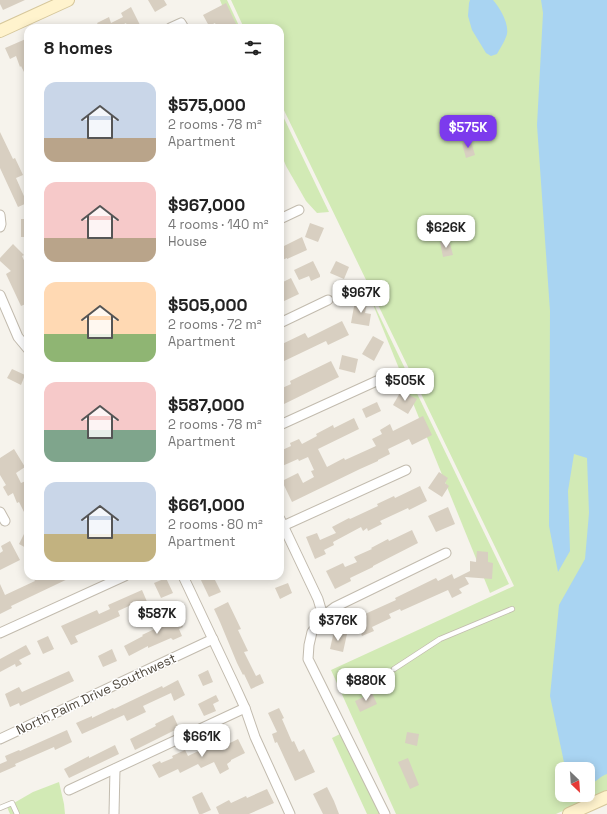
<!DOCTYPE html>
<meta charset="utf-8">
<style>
:root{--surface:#fff;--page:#f2f2f2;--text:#222;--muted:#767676;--accent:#7c3aed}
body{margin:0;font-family:"Space Grotesk",sans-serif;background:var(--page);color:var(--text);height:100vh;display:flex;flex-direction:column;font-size:15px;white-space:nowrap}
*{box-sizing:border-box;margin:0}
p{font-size:13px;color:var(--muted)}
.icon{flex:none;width:22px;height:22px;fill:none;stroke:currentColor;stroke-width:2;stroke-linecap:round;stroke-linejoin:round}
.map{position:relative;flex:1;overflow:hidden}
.drawer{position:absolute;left:24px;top:24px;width:260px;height:556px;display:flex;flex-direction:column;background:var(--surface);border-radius:12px;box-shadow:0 2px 10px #0003}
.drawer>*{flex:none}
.needle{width:26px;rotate:155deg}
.controls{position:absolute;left:555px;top:762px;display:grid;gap:8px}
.controls a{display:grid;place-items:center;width:40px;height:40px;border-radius:8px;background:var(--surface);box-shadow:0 2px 10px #0003;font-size:20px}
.price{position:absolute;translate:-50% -34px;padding:0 9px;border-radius:8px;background:#fff;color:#222;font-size:13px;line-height:26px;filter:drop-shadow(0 1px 2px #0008)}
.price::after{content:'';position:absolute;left:50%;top:24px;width:12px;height:9px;margin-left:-6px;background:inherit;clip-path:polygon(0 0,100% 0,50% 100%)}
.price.on{background:var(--accent);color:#fff}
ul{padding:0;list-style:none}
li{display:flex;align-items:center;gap:12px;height:100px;padding:0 20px}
li span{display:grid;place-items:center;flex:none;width:112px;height:80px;border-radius:12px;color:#555}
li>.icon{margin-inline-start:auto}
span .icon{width:48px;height:48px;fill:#fffc;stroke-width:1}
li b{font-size:17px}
h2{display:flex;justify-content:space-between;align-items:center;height:48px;padding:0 20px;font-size:17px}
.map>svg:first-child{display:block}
</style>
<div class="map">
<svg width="607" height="814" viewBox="0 0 607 814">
<rect width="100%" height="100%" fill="#f6f3ec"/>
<g fill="#d2eab5" fill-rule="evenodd">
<path d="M220,0H227L240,28H231Z"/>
<path d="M231,0H607V791L556,814H396L331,670L514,586L280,102V28H244ZM562,769H588V795H562Z"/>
<path d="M280,110L329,212L317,213L306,201L286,166L280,151Z"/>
<path d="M368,292L509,584L490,593Z"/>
<path d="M340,734L380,814H367L332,738Z"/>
<path d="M59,782L64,804L65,814H10L7,807L33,792Z"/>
</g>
<g fill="#a9d4f2">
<path d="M470,0H493C500,8 511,26 506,37C504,43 500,48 497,54L491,56L486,53L472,30L468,16L469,3Z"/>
<path d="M541,0H607V774C600,776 596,783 588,784V769H567L565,767L550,696L559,605L585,559L589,513L587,458L574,454L568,491L570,551L558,572L549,526L550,311L537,125L543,13Z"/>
</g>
<g fill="#d8cfc1">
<path d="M0,0H25L3,10L0,4Z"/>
<path d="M148,0H164L167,5L155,12Z"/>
<path d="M226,3L237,26L233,28H217L215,23L209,26L203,15Z"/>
<path d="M131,7L140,25L133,28H128L126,23L116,28H100L97,23L109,17L111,23L123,17L121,13Z"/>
<path d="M28,38V80L21,66L20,67L16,56L10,59L5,48Z"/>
<path d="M0,132L13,159L15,158L23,175L16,178L27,203L18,207L0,168Z"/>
<path d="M471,141L475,155L466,158L462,143Z"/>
<rect x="21" y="219" width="7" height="18"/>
<path d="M310,223L324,228L318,242L305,237Z"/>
<path d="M302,237L307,250L287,259V258L280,261V248Z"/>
<path d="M449,240L453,255L443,257L440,242Z"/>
<path d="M13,244L24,255L22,256L28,269V303L21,306L6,274L11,271L0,261V258Z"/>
<path d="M313,261L320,275V277L311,281L309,276L299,280L294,270Z"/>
<path d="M336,261L349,267L344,279L330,273Z"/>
<path d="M291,278L299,294L280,303V290L284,288L281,283Z"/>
<path d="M355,301L367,303L365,313L371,314L369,326L351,323Z"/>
<path d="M342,321L349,335L328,345L326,341L280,363V345L305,333L308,338Z"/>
<path d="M373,336L384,342L374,361L362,354Z"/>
<path d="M342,355L358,359L355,373L339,369Z"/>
<path d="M331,361L339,377L280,406V389L291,384L290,381Z"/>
<path d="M12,369L25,375L21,385L7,378Z"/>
<path d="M401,391L417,399L408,414L393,405Z"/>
<path d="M377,402L381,411L366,418L362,409Z"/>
<path d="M423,416L432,435L412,445L409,439L388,449L390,454L378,460V461L360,469L292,502L282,481L298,473L303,483L314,477L311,471L314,470L308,457L299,461L298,459L280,467V451L291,446L290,443L299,439L302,444L317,436L316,434L333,425L334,428L354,418L359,429L318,449L327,467L344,458L345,460L376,446L372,439L382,434L380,430L390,424L393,431Z"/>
<path d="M14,449L25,467L16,473L21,483L28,480V520L19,502L17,503L13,493L8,496L3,487L6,485L0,475V458Z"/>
<path d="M439,472L448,478L445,483L449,486L442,497L428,488Z"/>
<path d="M420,486L427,501L409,510L408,508L380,521L382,524L368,531L367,528L363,531L361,527L333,542L334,545L324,550L326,554L315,559L306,537L317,533L320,540L336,533L332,527L349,518L350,519L378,506L377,504L394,496L395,498Z"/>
<path d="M448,507L455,524L436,532L428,516Z"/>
<path d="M28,526V549L19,544Z"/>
<path d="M412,530L418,543L373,566V567L350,578L351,581L335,589L326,571L343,563L345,567L357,562L354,557L372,549L371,548L388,539L389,541Z"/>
<path d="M10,541L20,560L0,570V553L3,551L1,546Z"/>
<path d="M477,551L488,552V562L493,563L492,579L465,577L469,584L459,589L462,593L452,598L448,590L401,611L400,609L389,614L391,618L372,627L374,631L362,636L354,619L396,600L395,598L436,578L438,581L452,574L454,579L470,571V561L476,562Z"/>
<path d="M32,576H74L11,606L12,608L0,614V584L5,595L35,581Z"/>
<path d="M199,576H213L221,592L209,597Z"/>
<path d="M166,578L173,593L161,598L154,583Z"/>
<path d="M288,583L292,593L280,599L275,588Z"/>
<path d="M142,590L148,604L137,609L135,605L130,607L129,606L118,611L120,616L75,636L78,642L71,645L61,626L97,610L99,614L110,609L108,605Z"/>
<path d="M228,602L241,629L238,630L248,651L244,652L256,676L260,674L264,683L251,689L244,674L243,675L237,663L220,622L214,609Z"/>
<path d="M176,612L183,627L179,629L182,636L173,640L171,638L148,648V646L129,656L124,646L143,636L142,635L165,624L162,619Z"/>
<path d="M334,631L347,634L343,652L330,649Z"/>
<path d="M48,636L54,649L43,654L37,641Z"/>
<path d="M26,645L31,654L19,660L22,664L16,667L15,664L0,672V659Z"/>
<path d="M112,649L117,661L103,667L98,656Z"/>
<path d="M208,670L213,682L203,686L198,675Z"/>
<path d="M69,671L74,681L20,706L19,703L10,707L5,694L19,687L22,692Z"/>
<path d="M178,680L185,695L174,701L171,693L143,706L146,712L127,721L124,715L82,734L76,723L92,716V718L113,708L114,709L162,686L163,688Z"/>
<path d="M372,693L377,704L360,712L355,701Z"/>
<path d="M216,695L219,701L213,704L216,711L204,716L198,704Z"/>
<path d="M279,708L284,718L282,719L292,742L294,741L299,752L304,749L315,772L295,781L277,742L275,743L272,734L277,732L268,713Z"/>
<path d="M173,715L179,728L135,750L130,739L156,726L155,724Z"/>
<path d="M67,730L72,742L55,750L54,747L15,764L16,766L0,773V764L7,761L5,756L19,750L20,751Z"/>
<path d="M407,732L419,734L417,746L405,743Z"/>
<path d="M221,739L224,746L238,739L245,753L231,760V761L227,764L229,769L220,774L214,762L201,768L198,764L180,773L178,769L159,778L152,765L160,761L161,763L173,758L172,756L185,750L188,756L211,745V744Z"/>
<path d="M115,745L119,754L69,778L64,769L89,756V758Z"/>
<path d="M408,758L419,785L410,789L398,762Z"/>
<path d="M327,787L334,801L339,814H323L313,794Z"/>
<path d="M267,789L274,803L249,814H219L216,807L229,800L231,803L246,796L247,798Z"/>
<path d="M202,792L211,810L202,814H199L192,797Z"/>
</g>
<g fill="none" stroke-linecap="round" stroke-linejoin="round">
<defs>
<g id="lane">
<path d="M394,669L440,639L512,609"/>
<path d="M0,808L12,803L17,814"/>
</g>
<g id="street">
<path d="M170,28L181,23L184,28"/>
<path d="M0,215L1,224L0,227"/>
<path d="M280,219L299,210"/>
<path d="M0,295L18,337L28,349"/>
<path d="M280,323L328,300"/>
<path d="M280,425L381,379"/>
<path d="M0,512L5,521"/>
<path d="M280,519L318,599L323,616L312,632L309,645L308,659L385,814"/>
<path d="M283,526L406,470"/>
<path d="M183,576L234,684L245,708L255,737L290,814"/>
<path d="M323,616L335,607L446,553"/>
<path d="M0,633L125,576"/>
<path d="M0,739L213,639"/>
<path d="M69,790L245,708"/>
<path d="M114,814L115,769"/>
</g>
<g id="secondary">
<path d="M0,31L68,0"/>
<path d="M569,814L607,797"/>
</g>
</defs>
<use href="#lane" stroke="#c2bbae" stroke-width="6"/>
<use href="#street" stroke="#c2bbae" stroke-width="11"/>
<use href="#secondary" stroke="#d6c79b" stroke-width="14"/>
<use href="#lane" stroke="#fff" stroke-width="4.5"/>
<use href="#street" stroke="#fff" stroke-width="9"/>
<use href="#secondary" stroke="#fff3cd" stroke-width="12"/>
</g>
<g text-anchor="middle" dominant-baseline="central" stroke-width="3" stroke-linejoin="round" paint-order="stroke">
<g font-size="13" fill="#4b4439" stroke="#fff">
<text transform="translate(96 694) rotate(-25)">North Palm Drive Southwest</text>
</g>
</g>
</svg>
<div class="controls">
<a><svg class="needle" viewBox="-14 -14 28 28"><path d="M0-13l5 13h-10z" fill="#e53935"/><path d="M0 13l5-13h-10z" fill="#767676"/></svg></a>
</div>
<b class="price on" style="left:468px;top:149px">$575K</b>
<b class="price" style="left:446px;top:249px">$626K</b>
<b class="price" style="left:361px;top:314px">$967K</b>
<b class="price" style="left:405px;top:402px">$505K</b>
<b class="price" style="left:157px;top:635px">$587K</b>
<b class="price" style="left:338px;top:642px">$376K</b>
<b class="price" style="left:366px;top:702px">$880K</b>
<b class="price" style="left:202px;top:758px">$661K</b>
<section class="drawer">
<h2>8 homes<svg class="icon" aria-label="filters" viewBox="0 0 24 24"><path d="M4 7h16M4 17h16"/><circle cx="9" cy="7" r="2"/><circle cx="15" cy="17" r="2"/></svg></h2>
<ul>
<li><span style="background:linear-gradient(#c9d6e8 70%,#b9a48a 0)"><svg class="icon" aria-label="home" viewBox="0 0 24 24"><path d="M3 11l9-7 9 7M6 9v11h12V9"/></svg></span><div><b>$575,000</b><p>2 rooms · 78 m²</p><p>Apartment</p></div></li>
<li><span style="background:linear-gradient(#f6c9c9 70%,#b9a48a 0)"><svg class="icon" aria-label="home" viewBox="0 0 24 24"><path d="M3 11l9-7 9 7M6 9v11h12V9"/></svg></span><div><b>$967,000</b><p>4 rooms · 140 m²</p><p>House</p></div></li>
<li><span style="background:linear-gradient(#ffd9b3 65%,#8fb573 0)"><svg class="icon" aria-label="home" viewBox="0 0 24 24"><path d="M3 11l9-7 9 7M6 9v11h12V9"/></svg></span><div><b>$505,000</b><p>2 rooms · 72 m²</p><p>Apartment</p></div></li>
<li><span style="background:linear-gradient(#f6c9c9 60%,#7fa58c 0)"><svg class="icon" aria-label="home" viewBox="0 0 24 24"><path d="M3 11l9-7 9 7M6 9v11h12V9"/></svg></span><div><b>$587,000</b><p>2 rooms · 78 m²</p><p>Apartment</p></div></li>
<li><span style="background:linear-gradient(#c9d6e8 65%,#c2b280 0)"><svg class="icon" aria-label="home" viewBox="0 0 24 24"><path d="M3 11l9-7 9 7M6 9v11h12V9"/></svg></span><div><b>$661,000</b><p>2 rooms · 80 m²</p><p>Apartment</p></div></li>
</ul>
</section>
</div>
